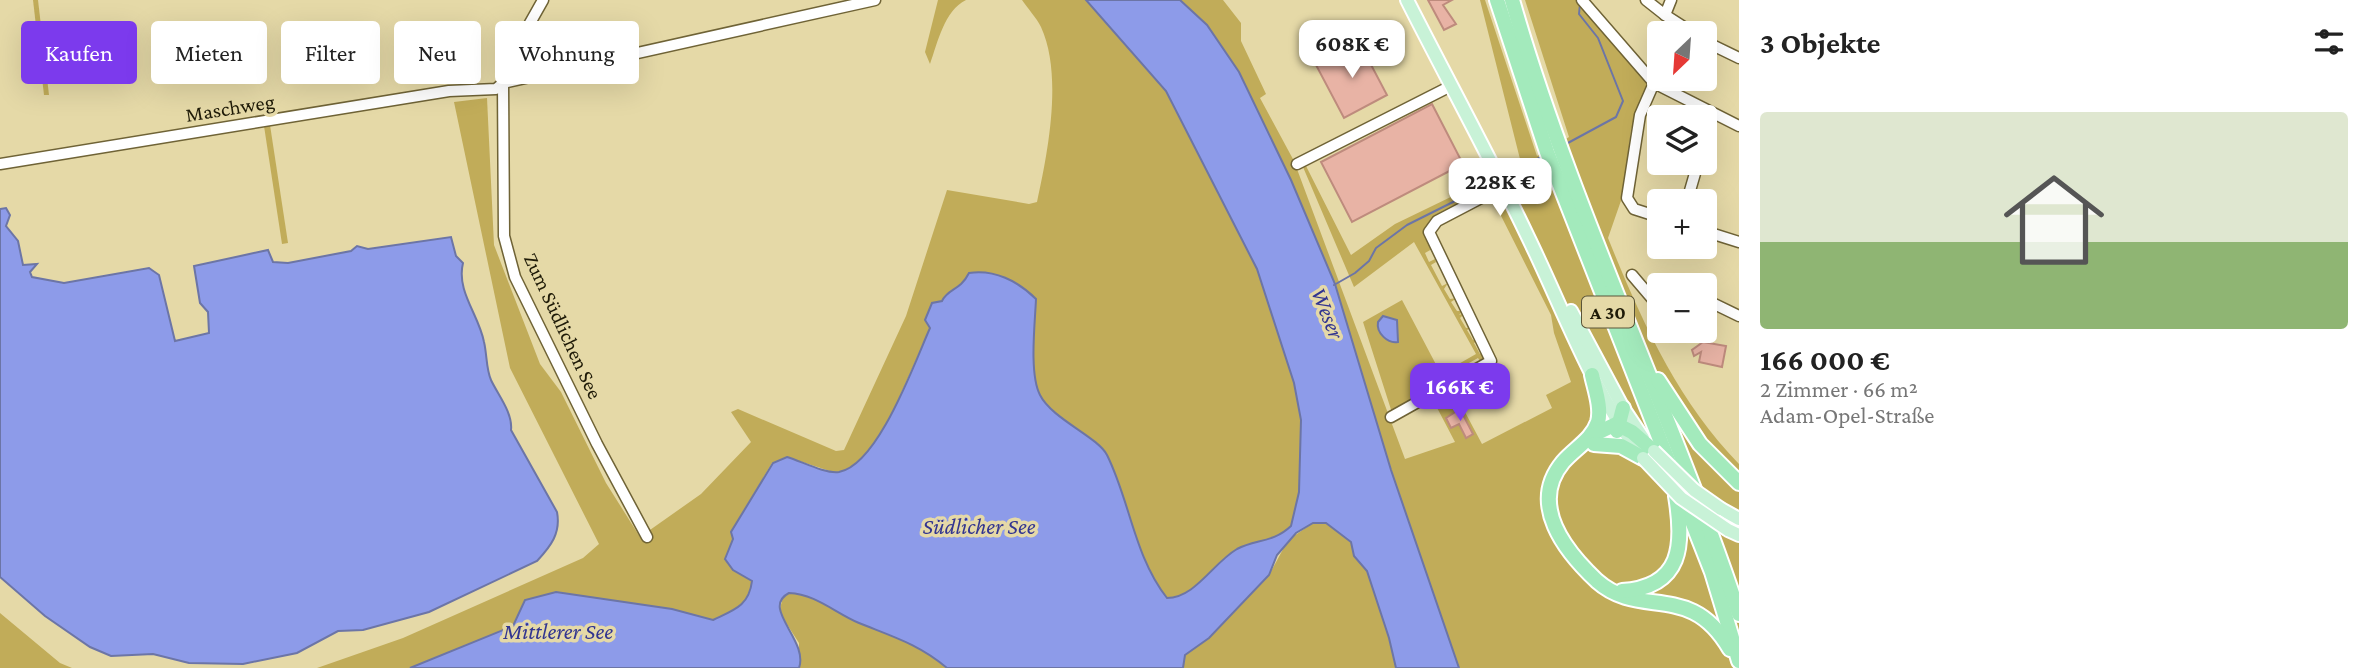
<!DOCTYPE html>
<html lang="de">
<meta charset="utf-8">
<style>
:root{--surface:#fff;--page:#f2f2f2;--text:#222;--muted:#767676;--line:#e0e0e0;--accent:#7c3aed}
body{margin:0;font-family:"Crimson Pro",serif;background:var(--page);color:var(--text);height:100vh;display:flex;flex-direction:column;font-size:26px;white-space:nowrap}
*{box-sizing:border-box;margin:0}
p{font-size:23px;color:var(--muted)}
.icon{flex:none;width:38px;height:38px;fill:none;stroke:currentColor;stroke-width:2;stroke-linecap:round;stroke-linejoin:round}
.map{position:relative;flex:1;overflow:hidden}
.side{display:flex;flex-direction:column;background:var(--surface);width:630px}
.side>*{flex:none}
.guide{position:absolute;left:21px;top:21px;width:665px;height:63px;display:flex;gap:14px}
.needle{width:46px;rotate:205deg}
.fabs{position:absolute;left:1647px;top:21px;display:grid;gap:14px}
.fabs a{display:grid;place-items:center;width:70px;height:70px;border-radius:7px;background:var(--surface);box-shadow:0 7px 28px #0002;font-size:35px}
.price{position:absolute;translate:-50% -60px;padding:0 16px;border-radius:14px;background:#fff;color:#222;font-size:23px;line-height:46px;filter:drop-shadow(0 2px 4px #0008)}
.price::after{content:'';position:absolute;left:50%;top:42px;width:21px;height:16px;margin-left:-10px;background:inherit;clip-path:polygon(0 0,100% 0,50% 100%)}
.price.active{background:var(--accent);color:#fff}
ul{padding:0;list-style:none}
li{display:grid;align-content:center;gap:14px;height:371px;padding:0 21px}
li+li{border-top:2px solid var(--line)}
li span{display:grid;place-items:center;height:217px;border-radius:7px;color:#555}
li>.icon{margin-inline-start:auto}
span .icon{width:126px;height:126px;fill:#fffc;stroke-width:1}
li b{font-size:30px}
h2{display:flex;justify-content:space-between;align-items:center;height:84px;padding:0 21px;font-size:30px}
.pill{padding:0 24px;border-radius:7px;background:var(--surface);box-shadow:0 7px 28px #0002;font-size:24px;line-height:63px}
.pill.active{background:var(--accent);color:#fff}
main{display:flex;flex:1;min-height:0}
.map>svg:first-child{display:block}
</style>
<main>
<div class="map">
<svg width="1739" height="668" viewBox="0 0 1739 668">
<rect width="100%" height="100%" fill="#e5d9a7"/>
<g fill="#c1ac59" fill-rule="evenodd">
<path d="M33,0H38L49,95H44Z"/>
<path d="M938,0H966C944,11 938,42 930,64L925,52Z"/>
<path d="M1022,0H1086L1166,91L1257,269L1294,383L1301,420L1299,492L1291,526C1273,543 1256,539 1237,549C1213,563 1196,597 1167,599C1134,556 1130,502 1107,455C1098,437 1052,419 1040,395C1029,374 1035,323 1036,299L963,286L945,295L886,427L855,467L836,473L787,457L772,463L731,532L733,539L725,559L733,570L753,581C749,606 734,609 713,620L672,609L556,592L525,600L513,626L410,668H317L403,638L583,558L599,544L510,368L454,102L487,98L494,245L540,364L561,392L606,483L640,537L701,494L751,442L731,412L738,409L836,451L844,450L906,316L947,190L1029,204L1037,202C1048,152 1063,75 1041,27C1036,17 1028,9 1022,0Z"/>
<path d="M1180,0H1223L1241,23V41L1266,94L1260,98L1294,161L1405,459L1455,442L1433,400L1394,419L1363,322L1402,300L1441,374L1476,354L1414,242L1354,287L1303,167L1306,166L1351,255L1395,224L1521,163L1480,0H1485L1537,156L1569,137L1525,0H1587L1594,18L1647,84L1631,130L1624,192L1608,238C1641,320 1677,400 1739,464V668H1459L1391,470L1335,284L1291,180L1239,72L1207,25ZM1489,192L1551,315L1554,333L1571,382L1546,395L1552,408L1482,444L1449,382L1444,385L1440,379L1478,358L1482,364L1488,353L1480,354L1474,343L1479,340H1473L1467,330L1473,327L1466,328L1460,318L1465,313L1459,315L1463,311H1457L1451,302L1457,298L1450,299L1444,289L1448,283L1442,286L1431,265L1436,262L1435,259L1429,262L1425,253L1432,249L1427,238L1434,219Z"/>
<path d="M270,125L288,243L282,244L264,126Z"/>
<path d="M1313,523H1326L1351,542L1354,556L1367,571L1389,639L1396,668H1183L1185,655L1209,638L1269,575L1288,540Z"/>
<path d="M796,593L817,600L857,622L915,644L947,668H799V643L779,612L784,594Z"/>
<path d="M0,613L60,663L72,668H0Z"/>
</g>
<g fill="#8d9be9" stroke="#6c75a6" stroke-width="2">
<path d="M1086,0H1180L1207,25L1239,72L1291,180L1335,284L1391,470L1459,668H1396L1389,638L1367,571L1354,556L1351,542L1326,523H1313L1296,533L1277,555L1269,575L1209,638L1185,655L1183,668H947C919,644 891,636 859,623C835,613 816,594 789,593C760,608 809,640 799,668H410L513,626L525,600L556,592L672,609L713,620C734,610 749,606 752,581L733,570L725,559L733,539L731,532L773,463L787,457C801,461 825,474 839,472C878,465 914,364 930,328L925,320L932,303L942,301C948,288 960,291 969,273C994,269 1018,281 1036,299C1035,323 1029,374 1040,395C1052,419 1098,437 1107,455C1130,501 1134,556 1167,598C1195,598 1213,563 1237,549C1256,539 1273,543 1291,526L1299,492L1301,420L1294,383L1257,269L1166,91Z"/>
<path d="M6,208L10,215L6,226L18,241L23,265L37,264L30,272L32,277L64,283L149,268L159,275L175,341L209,333L208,312L200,303L194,266L268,250L273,262L288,263L351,251L357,246L368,249L451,237L456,256L463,263C456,291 479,315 484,342C487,354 486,369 491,380C498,395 513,413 511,430L557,512C561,533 551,546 537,561L429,612L363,630L338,631L297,653L243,664L189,663L153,654L111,656L90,647L45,616L0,577V209Z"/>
<path d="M1383,316L1397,320L1398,342C1388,344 1376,333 1378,322Z"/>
</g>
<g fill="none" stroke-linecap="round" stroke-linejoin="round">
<g stroke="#6c75a6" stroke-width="2">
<path d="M1566,144L1616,117L1623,101L1598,38L1579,14L1580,4"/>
<path d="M1504,176L1543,156"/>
<path d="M1334,285L1355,273L1369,261L1376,248L1407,225L1493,182"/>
</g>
</g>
<g fill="#e8b3a5" stroke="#be8b7d" stroke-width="2">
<path d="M1428,0H1452L1443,5L1456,24L1444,30Z"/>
<path d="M1359,42L1387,95L1344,118L1316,65Z"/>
<path d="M1432,104L1463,164L1352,222L1321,162Z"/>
<path d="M1703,342L1726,346L1722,367L1699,362L1701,352L1694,356L1692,350Z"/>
<path d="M1460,409L1473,434L1466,438L1459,424L1451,428L1446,418Z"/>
</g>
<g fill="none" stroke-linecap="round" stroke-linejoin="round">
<defs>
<g id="minor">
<path d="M543,0L508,62L503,83L504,236L515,277L597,444L647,537"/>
<path d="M1582,0L1654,83L1739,126"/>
<path d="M1646,0L1665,15L1671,0"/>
<path d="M1665,15L1693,33"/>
<path d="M1704,41L1739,58"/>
<path d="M1654,83L1640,115L1627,198L1634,209L1659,217"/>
<path d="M0,164L449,91L496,89L503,83L875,0"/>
<path d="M1297,164L1445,89L1449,83"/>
<path d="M1687,201L1698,163"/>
<path d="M1704,231L1739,242"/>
<path d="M1632,275L1655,302L1659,301"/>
<path d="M1704,299L1739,316"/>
<path d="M1391,417L1491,361L1429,232L1437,221L1502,187"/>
</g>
<g id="major">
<path d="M1407,0C1447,79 1490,157 1528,237C1564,311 1592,391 1643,458"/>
<path d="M1571,311L1623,408L1643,438"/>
<path d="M1721,509L1739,519"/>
<path d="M1728,530L1739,535"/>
</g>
<g id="highway">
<path d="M1497,0L1547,152L1712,572L1739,661"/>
<path d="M1512,0C1572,210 1670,407 1739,614"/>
<path d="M1592,375C1595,389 1602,408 1598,422C1592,440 1575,448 1563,462C1528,504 1565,551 1597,581C1641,620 1690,580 1730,649"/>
<path d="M1658,380L1700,444L1739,483"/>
<path d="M1617,431L1623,408"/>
<path d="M1591,436L1616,424L1632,432L1654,451"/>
<path d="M1594,444L1621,446L1643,458"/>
<path d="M1622,591C1683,587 1684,544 1676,496"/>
</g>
</defs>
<use href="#minor" stroke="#6f6336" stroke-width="13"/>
<use href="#major" stroke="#fff" stroke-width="16"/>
<use href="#highway" stroke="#fff" stroke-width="18"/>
<use href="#minor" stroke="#fff" stroke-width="10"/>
<use href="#major" stroke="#c8f2d7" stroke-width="12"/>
<use href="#highway" stroke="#a3eabc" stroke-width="14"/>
<defs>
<g id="major-bridge">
<path d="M1654,451L1694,490L1721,509"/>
<path d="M1643,458L1681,498L1728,530"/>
</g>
</defs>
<use href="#major-bridge" stroke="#fff" stroke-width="16" stroke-linecap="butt"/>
<use href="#major-bridge" stroke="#c8f2d7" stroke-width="12"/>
</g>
<g text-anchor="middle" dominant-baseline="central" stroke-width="7" stroke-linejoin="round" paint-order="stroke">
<rect fill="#e5d9a7" stroke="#5a5438" stroke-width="2" x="1582" y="296.5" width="52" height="31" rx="5"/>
<g font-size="19" font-weight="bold" fill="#1f1b08">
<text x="1608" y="312">A 30</text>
</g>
<g font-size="21" fill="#1f1b08" stroke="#e5d9a7">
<text transform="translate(230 108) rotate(-9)">Maschweg</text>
<text transform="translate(563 326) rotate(65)">Zum Südlichen See</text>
</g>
<g font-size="23" font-style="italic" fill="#323590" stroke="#e5d9a7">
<text transform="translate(1328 313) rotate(68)">Weser</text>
<text x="979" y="526">Südlicher See</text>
<text x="558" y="631">Mittlerer See</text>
</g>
</g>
</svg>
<div class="fabs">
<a><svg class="needle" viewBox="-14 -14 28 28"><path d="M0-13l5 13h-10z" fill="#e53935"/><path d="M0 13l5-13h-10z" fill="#767676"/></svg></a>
<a><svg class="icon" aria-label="layers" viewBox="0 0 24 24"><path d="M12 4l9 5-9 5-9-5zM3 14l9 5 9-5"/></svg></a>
<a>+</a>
<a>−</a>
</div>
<b class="price" style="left:1352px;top:80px">608K €</b>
<b class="price" style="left:1500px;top:218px">228K €</b>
<b class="price active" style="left:1460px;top:423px">166K €</b>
<div class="guide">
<a class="pill active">Kaufen</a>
<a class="pill">Mieten</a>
<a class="pill">Filter</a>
<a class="pill">Neu</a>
<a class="pill">Wohnung</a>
</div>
</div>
<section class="side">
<h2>3 Objekte<svg class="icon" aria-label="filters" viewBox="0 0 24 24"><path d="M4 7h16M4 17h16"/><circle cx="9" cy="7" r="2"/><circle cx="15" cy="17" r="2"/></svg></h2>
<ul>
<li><span style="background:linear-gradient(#dfe7d0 60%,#8fb573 0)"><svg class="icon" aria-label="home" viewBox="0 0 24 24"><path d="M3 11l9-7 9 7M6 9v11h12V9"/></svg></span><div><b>166 000 €</b><p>2 Zimmer · 66 m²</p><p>Adam-Opel-Straße</p></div></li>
</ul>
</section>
</main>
